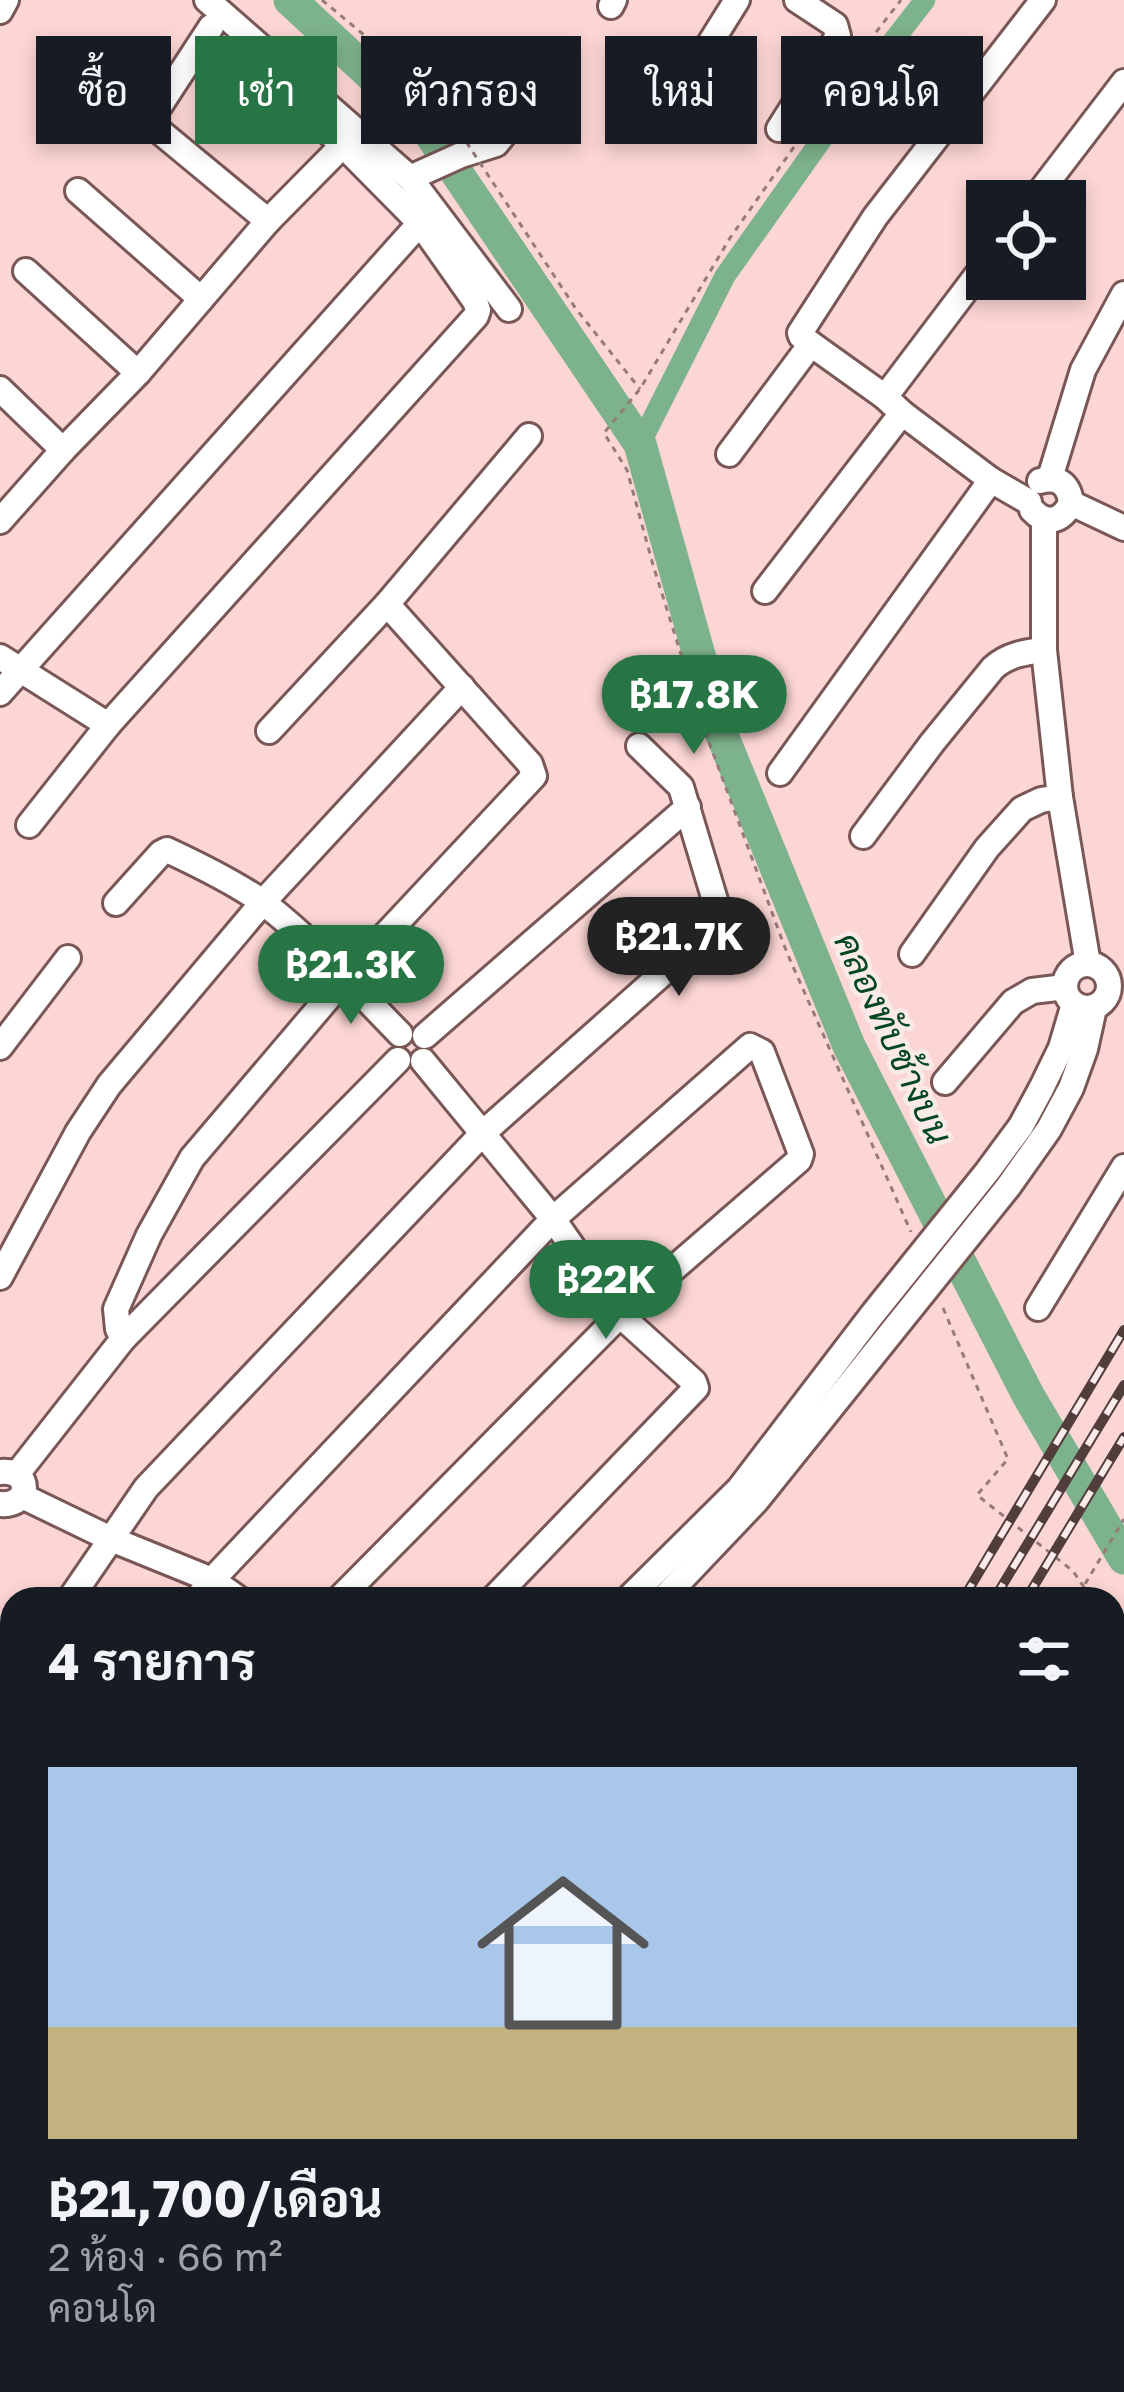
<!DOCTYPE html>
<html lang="th">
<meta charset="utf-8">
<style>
:root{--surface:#171b24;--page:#20242c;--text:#f1f3f6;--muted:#9ea1a6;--accent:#277544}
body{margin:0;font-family:"Golos Text",Sarabun,sans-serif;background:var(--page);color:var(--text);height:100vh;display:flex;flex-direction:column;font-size:45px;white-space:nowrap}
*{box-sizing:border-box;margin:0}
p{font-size:39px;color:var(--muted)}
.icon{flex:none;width:66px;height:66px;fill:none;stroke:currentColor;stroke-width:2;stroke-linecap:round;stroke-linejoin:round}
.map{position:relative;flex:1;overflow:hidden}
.drawer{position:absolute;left:0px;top:1587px;width:1125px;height:807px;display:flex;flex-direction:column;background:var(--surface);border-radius:36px 36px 0 0;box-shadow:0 6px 18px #0003}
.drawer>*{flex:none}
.banner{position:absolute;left:36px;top:36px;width:1053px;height:108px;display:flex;gap:24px}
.fabs{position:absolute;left:966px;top:180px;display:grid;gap:24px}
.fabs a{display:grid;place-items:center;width:120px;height:120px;border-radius:0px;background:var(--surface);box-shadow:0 6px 18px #0003;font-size:60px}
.price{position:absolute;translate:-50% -102px;padding:0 27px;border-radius:42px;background:var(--accent);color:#fff;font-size:39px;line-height:78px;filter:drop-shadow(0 3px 6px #0008)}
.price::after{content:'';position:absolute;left:50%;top:72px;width:36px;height:27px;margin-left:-18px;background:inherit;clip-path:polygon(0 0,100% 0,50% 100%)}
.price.current{background:#222;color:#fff}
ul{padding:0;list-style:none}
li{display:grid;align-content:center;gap:24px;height:636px;padding:0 48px}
li span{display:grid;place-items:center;height:372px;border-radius:0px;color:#555}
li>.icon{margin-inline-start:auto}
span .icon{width:216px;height:216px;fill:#fffc;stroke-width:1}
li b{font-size:51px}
h2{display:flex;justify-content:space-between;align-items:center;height:144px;padding:0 48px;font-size:51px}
.chip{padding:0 42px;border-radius:0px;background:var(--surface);box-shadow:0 6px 18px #0003;font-size:42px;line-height:108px}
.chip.current{background:var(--accent);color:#fff}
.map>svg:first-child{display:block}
</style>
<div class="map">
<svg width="1124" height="2392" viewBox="0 0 1124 2392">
<rect width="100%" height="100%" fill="#fcd6d4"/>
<path fill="#9fc8aa" d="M1124,2176V2241L1113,2263V2196Z"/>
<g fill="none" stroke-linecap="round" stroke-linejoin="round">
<path stroke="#7db38c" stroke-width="21" d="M640,444L725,276L873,67L925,0"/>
<path stroke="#7db38c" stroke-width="33" d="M290,0L423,123L640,444L720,730L849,1046L1028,1395L1124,1558"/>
<defs>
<g id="minor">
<path d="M207,0L410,178L509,309"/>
<path d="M611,6L614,0"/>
<path d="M0,11L6,0"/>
<path d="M692,72L737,0"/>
<path d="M112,92L268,221"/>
<path d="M149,122L211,27"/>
<path d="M779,129L838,36L835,25L797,0"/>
<path d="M410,178L461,155L496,144L542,87"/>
<path d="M78,191L201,299"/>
<path d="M1033,201L1124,82"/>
<path d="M26,271L138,373"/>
<path d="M811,344L885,397L902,413L991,480L1029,502"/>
<path d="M0,389L63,450"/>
<path d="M885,397L987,262"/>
<path d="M729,454L811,344L801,336L800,333L875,217L1043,0"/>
<path d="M1050,478L1083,370L1124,294"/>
<path d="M1040,481C1058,476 1069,484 1071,503L1124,528"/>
<path d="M1032,510C1047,526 1062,521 1071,503"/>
<path d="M1044,520V650L1060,797L1088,964"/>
<path d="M0,521L63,450L138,373L268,221L343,145"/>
<path d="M765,591L902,413"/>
<path d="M0,657L108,725L29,825"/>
<path d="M0,693L420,223"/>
<path d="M108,725L476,316L478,310L475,301L420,223L343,145L244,57"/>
<path d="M269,731L387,604L529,436"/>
<path d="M780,773L991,480"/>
<path d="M863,836L932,743L993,668C1007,655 1025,652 1044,650"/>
<path d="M116,903L161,853L167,850C197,864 238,884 265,904C314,942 357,990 400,1034"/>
<path d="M912,954L987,848L1022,809L1041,800L1060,797"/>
<circle cx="1087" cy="986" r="22"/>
<path d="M425,1036L688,807"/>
<path d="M0,1047L68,958"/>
<path d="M423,1061L553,1219L620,1315L694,1382L696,1388L493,1599"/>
<path d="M945,1082L1013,1002L1032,991L1065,987"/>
<path d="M0,1277L78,1132L109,1085L263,902L462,687"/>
<path d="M1038,1308L1124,1167"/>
<path d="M123,1339L118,1329L116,1309L149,1235L192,1158L345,978L534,776L530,764L387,604"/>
<path d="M0,1472C32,1468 32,1507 0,1504"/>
<path d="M17,1474L123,1339L398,1060"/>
<path d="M22,1496L111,1539L212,1580L239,1599"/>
<path d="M70,1599L146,1488L483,1133L717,925L720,917L681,787L639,746"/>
<path d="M197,1599L212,1580L553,1219L750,1046L762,1052L801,1154L799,1160L620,1315L339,1599"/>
<path d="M628,1599L739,1489L872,1315L987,1172L1021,1126L1041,1089L1061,1048L1074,1004"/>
<path d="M663,1599L756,1501L1008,1187L1049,1129L1071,1088L1085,1049L1094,1008"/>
<path d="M0,1701L12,1684"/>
<path d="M0,2026L12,2009"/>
<path d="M0,2332L12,2337"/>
<path d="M1113,2379L1124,2388"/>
<path d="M93,2382L108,2392"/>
<path d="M347,2392L355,2382"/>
<path d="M431,2392L437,2382"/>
<path d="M666,2392L671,2382"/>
</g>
<g id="major">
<path d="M1113,1914L1124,1899"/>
<path d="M1113,2319L1124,2296"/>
<path d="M720,2392L727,2382"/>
<path d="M1079,2392L1083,2382"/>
</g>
<g id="highway">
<path d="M1113,2037L1124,2019"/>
<path d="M1113,2151L1124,2133"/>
<path d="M888,2392L894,2382"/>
<path d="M966,2392L973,2382"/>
</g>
</defs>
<use href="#minor" stroke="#785756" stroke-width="30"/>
<use href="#major" stroke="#8c5150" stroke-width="36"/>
<use href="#highway" stroke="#8c5150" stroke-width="39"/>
<g stroke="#967b7a" stroke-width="3" stroke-dasharray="6 6" stroke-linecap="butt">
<path d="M832,89L901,0"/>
<path d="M794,147L730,238L640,389L604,433L627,470L653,565L706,734L787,953L911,1232"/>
<path d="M943,1308L1008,1459L977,1495L1073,1571L1092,1599"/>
<path d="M1085,1584L1124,1519"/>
<path d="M1113,1632L1124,1649"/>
</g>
<use href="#minor" stroke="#fff" stroke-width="24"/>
<use href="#major" stroke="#e0aead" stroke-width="30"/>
<use href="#highway" stroke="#cc7876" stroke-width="33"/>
<defs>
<g id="rail">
<path d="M963,1599L1124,1330"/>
<path d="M994,1599L1124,1385"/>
<path d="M1026,1599L1124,1437"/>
<path d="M475,2392L482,2382"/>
<path d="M508,2392L514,2382"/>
<path d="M562,2392L568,2382"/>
</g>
</defs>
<use href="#rail" stroke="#503d3c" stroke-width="10"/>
<use href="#rail" stroke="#faeae9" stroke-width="6" stroke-dasharray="18" stroke-linecap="butt"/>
<path stroke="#967b7a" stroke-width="3" stroke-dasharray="6 6" stroke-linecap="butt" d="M322,0L399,64L442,105L576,309L640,389"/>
</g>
<g text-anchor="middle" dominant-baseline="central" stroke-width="9" stroke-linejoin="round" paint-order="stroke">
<g font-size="36" font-style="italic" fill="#034722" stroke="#faeae9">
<text transform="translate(894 1038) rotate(65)">คลองทับช้างบน</text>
</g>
</g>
</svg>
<div class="fabs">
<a><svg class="icon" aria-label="locate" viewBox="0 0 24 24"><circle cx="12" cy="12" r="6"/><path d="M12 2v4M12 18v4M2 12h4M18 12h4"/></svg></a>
</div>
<b class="price" style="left:694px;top:757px">฿17.8K</b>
<b class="price current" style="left:679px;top:999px">฿21.7K</b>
<b class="price" style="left:351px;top:1027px">฿21.3K</b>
<b class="price" style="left:606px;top:1342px">฿22K</b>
<div class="banner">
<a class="chip">ซื้อ</a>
<a class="chip current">เช่า</a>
<a class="chip">ตัวกรอง</a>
<a class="chip">ใหม่</a>
<a class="chip">คอนโด</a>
</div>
<section class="drawer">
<h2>4 รายการ<svg class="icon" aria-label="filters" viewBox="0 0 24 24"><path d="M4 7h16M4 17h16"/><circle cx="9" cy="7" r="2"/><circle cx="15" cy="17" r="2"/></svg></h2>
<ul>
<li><span style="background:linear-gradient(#a9c7e8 70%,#c2b280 0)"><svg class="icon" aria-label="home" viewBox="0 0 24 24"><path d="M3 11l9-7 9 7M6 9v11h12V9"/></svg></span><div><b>฿21,700/เดือน</b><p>2 ห้อง · 66 m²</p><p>คอนโด</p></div></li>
</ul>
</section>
</div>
